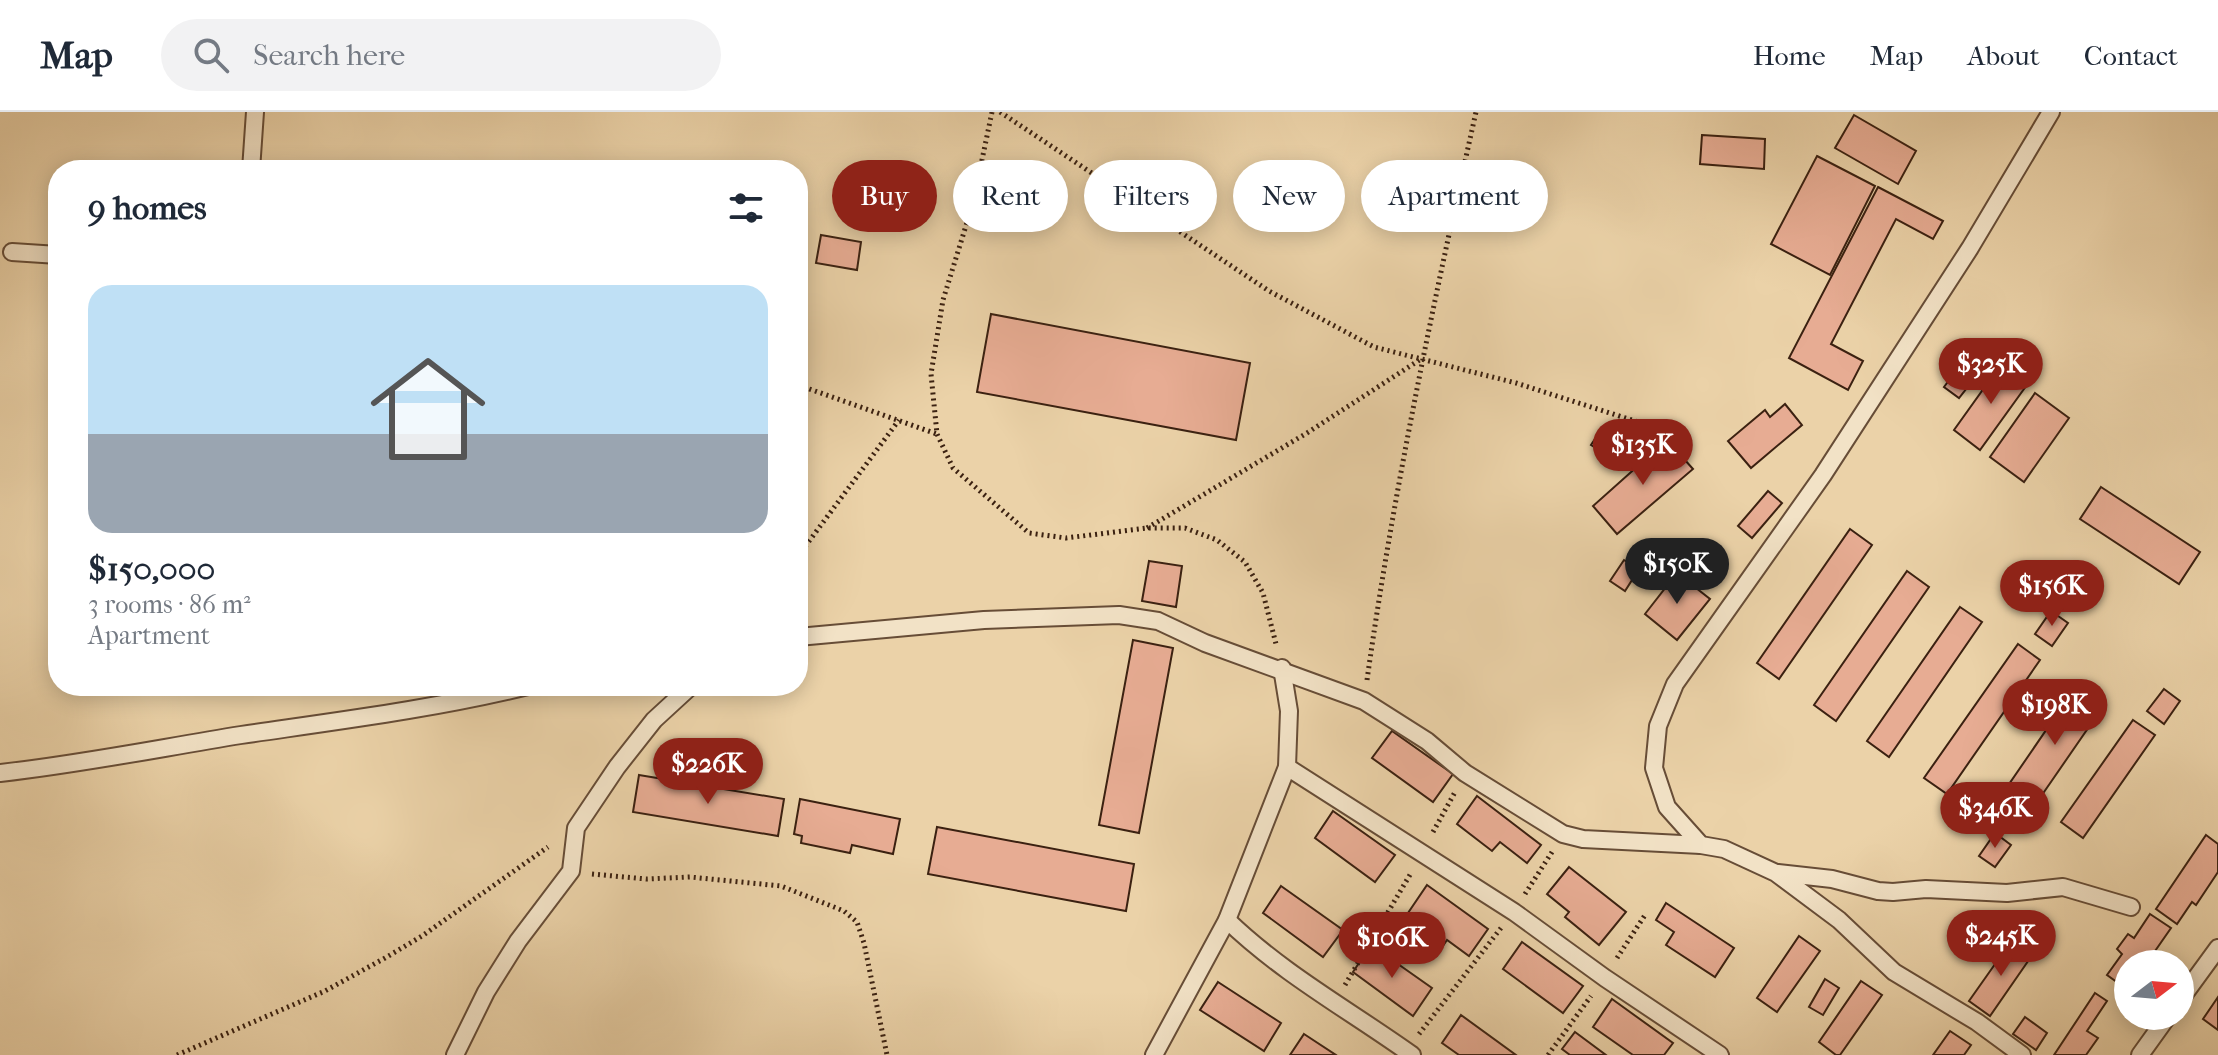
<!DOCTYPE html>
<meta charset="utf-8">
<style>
:root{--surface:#fff;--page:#f2f2f3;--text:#1f2937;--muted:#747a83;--line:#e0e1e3;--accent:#8f2418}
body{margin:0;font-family:"IM FELL French Canon",serif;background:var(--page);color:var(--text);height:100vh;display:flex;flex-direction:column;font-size:30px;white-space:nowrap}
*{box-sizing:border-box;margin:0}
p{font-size:26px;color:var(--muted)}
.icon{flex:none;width:44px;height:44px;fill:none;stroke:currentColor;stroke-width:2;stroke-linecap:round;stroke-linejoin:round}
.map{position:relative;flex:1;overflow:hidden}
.sheet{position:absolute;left:48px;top:48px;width:760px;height:536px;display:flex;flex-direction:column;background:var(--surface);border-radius:32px;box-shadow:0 4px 20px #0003}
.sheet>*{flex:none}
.banner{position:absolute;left:832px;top:48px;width:760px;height:72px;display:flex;gap:16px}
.needle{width:52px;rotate:74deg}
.tools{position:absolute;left:2114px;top:838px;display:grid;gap:16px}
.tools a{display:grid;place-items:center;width:80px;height:80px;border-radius:50%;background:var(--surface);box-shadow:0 4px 20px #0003;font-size:40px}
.price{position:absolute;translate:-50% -68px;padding:0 18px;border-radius:28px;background:var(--accent);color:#fff;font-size:26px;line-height:52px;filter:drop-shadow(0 2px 4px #0008)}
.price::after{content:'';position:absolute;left:50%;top:48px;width:24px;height:18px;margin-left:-12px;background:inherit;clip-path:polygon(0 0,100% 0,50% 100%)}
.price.active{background:#222;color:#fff}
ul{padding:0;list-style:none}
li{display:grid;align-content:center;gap:16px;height:424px;padding:0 40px}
li span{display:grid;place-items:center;height:248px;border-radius:24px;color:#555}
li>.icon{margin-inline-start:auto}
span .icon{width:144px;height:144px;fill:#fffc;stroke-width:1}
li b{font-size:34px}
h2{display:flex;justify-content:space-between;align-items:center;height:96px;padding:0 40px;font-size:34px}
.pill{padding:0 28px;border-radius:36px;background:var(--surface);box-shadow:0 4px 20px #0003;font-size:28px;line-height:72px}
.pill.active{background:var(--accent);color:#fff}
header{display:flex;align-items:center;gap:48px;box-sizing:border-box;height:112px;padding:0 40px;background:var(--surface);border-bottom:2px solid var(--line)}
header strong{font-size:38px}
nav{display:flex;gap:44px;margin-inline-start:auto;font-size:28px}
.search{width:560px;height:72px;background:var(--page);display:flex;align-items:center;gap:20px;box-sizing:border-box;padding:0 28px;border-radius:44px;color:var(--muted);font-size:30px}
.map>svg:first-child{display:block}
</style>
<header>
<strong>Map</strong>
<div class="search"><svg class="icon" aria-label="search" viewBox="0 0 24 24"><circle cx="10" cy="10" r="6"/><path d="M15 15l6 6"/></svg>Search here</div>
<nav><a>Home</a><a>Map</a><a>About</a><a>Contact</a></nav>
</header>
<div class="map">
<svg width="2218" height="943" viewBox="0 0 2218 943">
<rect width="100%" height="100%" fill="#ebd2a8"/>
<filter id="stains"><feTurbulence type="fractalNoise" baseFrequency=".0025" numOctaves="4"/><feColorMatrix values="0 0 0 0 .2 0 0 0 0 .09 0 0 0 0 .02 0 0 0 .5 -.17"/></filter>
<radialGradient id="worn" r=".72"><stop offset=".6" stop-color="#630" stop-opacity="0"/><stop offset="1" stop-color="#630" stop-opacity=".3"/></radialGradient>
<g fill="#e7ac93" stroke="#3b2111" stroke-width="2">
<path d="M1854,3L1916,39L1898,72L1835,36Z"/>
<path d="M1702,23L1765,27L1764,57L1700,52Z"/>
<path d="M1817,44L1875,74L1830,163L1771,132Z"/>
<path d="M1878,75L1943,109L1933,127L1896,107L1831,232L1863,249L1848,278L1789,246Z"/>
<path d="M821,123L861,130L857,158L816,151Z"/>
<path d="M991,202L1250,251L1236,328L977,280Z"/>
<path d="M2002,251L2029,270L1980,338L1954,318Z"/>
<path d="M1959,255L1974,267L1959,286L1944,275Z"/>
<path d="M2035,281L2069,306L2024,370L1990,345Z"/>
<path d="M1785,292L1802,313L1751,356L1728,329L1765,298L1770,305Z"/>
<path d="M1601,318L1609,324L1599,338L1591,333Z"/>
<path d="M1667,328L1693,357L1617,422L1593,394Z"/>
<path d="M2101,375L2200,440L2179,472L2080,407Z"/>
<path d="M1768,379L1782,391L1752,426L1738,414Z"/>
<path d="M1850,417L1872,433L1779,567L1757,551Z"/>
<path d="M1624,448L1639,457L1625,479L1610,469Z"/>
<path d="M1149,449L1182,454L1176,495L1142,489Z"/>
<path d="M1907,459L1929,475L1836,609L1814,593Z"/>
<path d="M1677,461L1710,487L1677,528L1645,502Z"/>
<path d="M1960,495L1982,510L1889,645L1867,629Z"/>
<path d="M2051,499L2068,511L2052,534L2035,522Z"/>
<path d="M1133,528L1173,536L1139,721L1099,713Z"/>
<path d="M2018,532L2040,548L1947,682L1924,666Z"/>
<path d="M2077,573L2104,593L2033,696L2005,678Z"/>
<path d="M2164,577L2180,589L2164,612L2147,599Z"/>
<path d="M2133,608L2155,623L2083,726L2061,710Z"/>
<path d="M1392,619L1453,662L1433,690L1372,646Z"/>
<path d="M639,663L784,687L778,724L633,700Z"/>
<path d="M1477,684L1541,733L1527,751L1500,730L1492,739L1457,712Z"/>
<path d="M800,687L900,707L893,742L852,733L850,741L801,731L802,724L794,722Z"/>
<path d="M1333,699L1395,743L1375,770L1315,726Z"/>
<path d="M937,715L1134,752L1126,799L928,762Z"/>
<path d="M1995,721L2011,733L1995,755L1979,744Z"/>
<path d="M2206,723L2218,732V760L2196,793L2192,790L2177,812L2156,797Z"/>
<path d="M1569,755L1626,800L1599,833L1565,805L1569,800L1547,782Z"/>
<path d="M1427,773L1488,817L1469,844L1447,828L1436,844L1409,825L1420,809L1408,801Z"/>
<path d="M1281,774L1343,818L1323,845L1263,801Z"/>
<path d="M1666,791L1734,836L1715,865L1666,833L1674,820L1656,808Z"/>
<path d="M2150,802L2171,816L2146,852H2128V878L2107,863L2122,842L2117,837L2128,822L2134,826Z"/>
<path d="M1799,824L1820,839L1777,900L1757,886Z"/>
<path d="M2012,828L2033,842L1990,904L1969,889Z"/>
<path d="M1522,830L1583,874L1563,901L1503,857Z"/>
<path d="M1371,833L1432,876L1413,904L1353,860Z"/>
<path d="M1825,867L1839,876L1823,903L1809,895Z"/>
<path d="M1861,869L1882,883L1840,943H1836L1819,930Z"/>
<path d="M1218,870L1281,911L1264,939L1200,898Z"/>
<path d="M2095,881L2107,889L2087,919L2098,926L2086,943H2054Z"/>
<path d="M2218,885V918L2203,907Z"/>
<path d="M1612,887L1673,931L1664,943H1633L1593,915Z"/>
<path d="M1461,903L1516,943H1459L1442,931Z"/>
<path d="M2025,905L2047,921L2036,938L2013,922Z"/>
<path d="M1950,919L1971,933L1964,943H1933Z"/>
<path d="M1575,920L1606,943H1570L1562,937Z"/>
<path d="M1304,922L1336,943H1290Z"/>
</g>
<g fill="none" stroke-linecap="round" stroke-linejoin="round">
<defs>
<g id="service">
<path d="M251,58L255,0"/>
<path d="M12,140L58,143"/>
<path d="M798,525L984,508L1119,503L1158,509L1205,531L1364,589L1427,629L1465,661L1563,722L1583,727L1701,733"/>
<path d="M1287,655L1514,800L1605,866L1720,943"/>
<path d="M0,661C81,652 160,636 241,623C337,609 434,597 528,574"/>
<path d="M1778,761L1832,767L1878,779L1893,780L1926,777L2007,781L2063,775L2131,795"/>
<path d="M1227,808C1283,862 1349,898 1412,943"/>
<path d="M2180,888L2218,836"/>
<path d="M455,943L486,880L518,829L571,759L576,716L617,655L654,608L691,574"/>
<path d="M1154,943L1227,808L1287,655L1289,599L1282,556"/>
<path d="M2022,943L1977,910L1894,860L1839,808L1776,761L1724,737L1701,733L1667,695L1654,656L1658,614L1675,572L1823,363L1970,136L2051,0"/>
<path d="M2140,943L2168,904"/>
</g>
</defs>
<use href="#service" stroke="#674d37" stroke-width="20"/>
<g stroke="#3b2111" stroke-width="5" stroke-dasharray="2 4" stroke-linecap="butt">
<path d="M992,0L973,91L943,188L931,262L937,322L953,356L1029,421L1066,426L1147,416H1185L1217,428L1245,450L1263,481L1276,532"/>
<path d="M1000,0L1269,179L1374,235L1516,271L1638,310"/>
<path d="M798,273L937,322"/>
<path d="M1147,416L1307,321L1421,247"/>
<path d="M798,444L899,308"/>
<path d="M1367,568C1394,376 1434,188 1476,0"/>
<path d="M1433,720L1455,680"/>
<path d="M592,762L646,767L690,765L781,774L844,799L857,810L864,831L887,943"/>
<path d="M1525,782L1552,740"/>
<path d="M1617,846L1645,803"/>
<path d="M1345,873L1411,761"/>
<path d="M1419,922L1501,816"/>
<path d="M177,943L325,879L385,846L422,824L548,735"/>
<path d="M1548,943L1591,884"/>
</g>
<use href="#service" stroke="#f2e2c6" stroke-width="16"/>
</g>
<rect width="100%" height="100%" filter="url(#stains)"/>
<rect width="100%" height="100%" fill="url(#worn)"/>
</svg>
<div class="tools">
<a><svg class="needle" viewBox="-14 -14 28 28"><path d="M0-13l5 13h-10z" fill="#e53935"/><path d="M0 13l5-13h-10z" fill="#747a83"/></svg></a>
</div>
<b class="price" style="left:1991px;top:294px">$325K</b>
<b class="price" style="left:1643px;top:375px">$135K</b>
<b class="price active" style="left:1677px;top:494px">$150K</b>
<b class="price" style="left:2052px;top:516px">$156K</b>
<b class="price" style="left:2055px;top:635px">$198K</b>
<b class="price" style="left:708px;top:694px">$226K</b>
<b class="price" style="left:1995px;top:738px">$346K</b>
<b class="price" style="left:2001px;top:866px">$245K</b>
<b class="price" style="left:1392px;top:868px">$106K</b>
<div class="banner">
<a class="pill active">Buy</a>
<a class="pill">Rent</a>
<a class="pill">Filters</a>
<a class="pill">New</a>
<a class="pill">Apartment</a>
</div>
<section class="sheet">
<h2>9 homes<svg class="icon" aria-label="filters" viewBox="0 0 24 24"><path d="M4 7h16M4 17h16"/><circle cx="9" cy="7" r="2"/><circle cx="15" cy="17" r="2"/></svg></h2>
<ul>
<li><span style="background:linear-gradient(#bfe0f5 60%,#9aa5b1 0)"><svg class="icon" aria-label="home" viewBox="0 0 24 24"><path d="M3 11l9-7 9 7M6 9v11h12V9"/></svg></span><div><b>$150,000</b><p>3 rooms · 86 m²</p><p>Apartment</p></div></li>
</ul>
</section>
</div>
